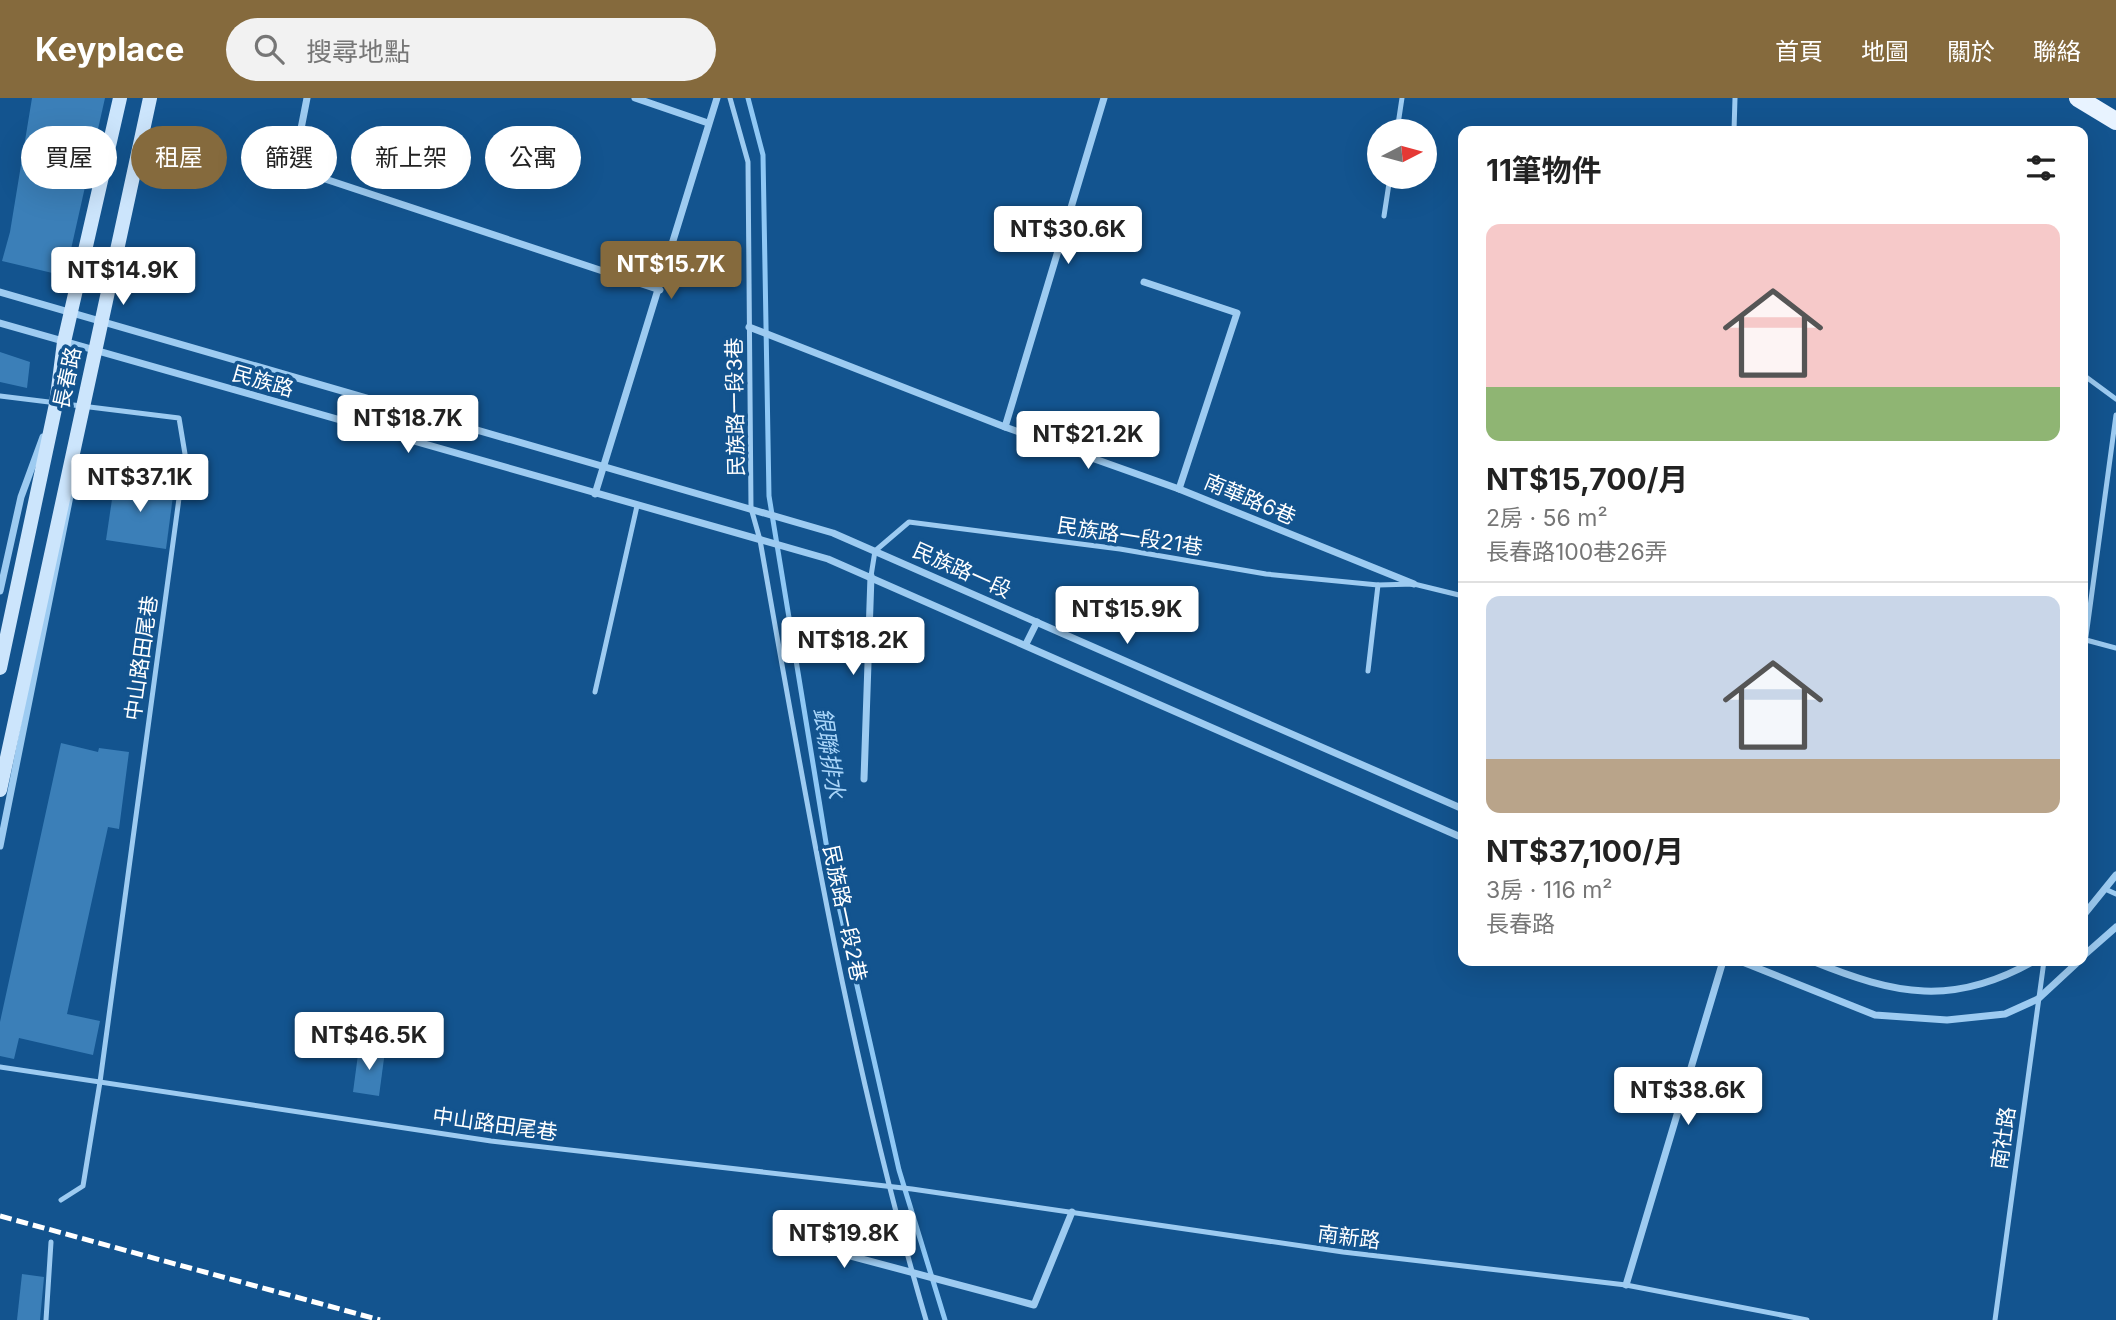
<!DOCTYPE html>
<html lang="zh-TW">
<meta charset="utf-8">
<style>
:root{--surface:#fff;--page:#f2f2f2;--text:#222;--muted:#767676;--line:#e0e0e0;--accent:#856a3d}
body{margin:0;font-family:Inter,"Noto Sans TC",sans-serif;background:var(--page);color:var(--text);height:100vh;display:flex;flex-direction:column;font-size:26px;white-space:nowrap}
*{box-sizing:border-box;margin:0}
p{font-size:23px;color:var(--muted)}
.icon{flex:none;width:38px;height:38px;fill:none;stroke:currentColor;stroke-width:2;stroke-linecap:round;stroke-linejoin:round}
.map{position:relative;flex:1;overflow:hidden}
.side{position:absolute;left:1458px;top:28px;width:630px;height:840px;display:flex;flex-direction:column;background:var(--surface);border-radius:14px;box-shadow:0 7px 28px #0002}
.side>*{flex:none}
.top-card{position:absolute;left:21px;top:28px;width:665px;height:63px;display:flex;gap:14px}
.needle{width:46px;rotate:84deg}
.controls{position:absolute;left:1367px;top:21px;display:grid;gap:14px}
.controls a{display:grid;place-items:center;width:70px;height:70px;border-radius:50%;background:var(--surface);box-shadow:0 7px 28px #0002;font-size:35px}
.price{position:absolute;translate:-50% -60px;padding:0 16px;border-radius:7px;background:#fff;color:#222;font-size:23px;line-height:46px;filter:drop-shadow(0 2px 4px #0008)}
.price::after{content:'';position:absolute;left:50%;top:42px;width:21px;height:16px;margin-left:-10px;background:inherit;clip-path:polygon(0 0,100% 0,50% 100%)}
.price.on{background:var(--accent);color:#fff}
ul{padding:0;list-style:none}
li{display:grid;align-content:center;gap:14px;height:371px;padding:0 28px}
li+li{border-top:2px solid var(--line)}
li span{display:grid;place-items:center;height:217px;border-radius:14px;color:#555}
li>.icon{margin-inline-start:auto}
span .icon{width:126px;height:126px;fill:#fffc;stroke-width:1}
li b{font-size:30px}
h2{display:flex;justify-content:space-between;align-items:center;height:84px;padding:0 28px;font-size:30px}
.pill{padding:0 24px;border-radius:32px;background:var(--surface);box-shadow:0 7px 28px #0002;font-size:24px;line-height:63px}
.pill.on{background:var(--accent);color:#fff}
header{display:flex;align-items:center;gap:42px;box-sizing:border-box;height:98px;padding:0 35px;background:var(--accent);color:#fff}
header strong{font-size:33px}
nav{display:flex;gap:38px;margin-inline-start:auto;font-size:24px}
.search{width:490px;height:63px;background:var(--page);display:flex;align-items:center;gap:18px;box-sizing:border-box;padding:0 24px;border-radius:38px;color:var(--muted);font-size:26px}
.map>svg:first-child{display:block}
</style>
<header>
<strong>Keyplace</strong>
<div class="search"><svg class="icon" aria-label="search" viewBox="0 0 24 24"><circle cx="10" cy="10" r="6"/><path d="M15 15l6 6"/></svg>搜尋地點</div>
<nav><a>首頁</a><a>地圖</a><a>關於</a><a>聯絡</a></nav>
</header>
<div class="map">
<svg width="2116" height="1222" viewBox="0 0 2116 1222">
<rect width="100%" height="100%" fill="#13548f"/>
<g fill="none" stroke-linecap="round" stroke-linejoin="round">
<path stroke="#8fc8f5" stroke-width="5" d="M748,0L763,57L769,398L830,769L899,1072L945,1222"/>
</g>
<g fill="#3b7fb8">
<path d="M32,0H105L65,178L2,163L10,134Z"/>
<path d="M0,254L30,264L27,290L0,284Z"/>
<path d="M115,381L174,390L166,451L106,442Z"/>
<path d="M61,645L98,654L99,650L129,654L119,731L108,729L67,916L100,923L93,957L19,940L14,961L0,958V924Z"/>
<path d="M359,949L385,953L379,998L353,994Z"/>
<path d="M22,1176L44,1179L40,1222H17Z"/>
</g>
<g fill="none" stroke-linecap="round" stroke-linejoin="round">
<g stroke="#9dcbf1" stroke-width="5">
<path d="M730,0L748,64L751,410L760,442C806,704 851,967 926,1222"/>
<path d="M1397,33L1402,0"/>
<path d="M1734,33L1735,0"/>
<path d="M1384,118L1390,79"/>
<path d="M2082,276L2116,301"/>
<path d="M0,298L179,320L185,356L100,984L83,1088L61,1102"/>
<path d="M871,478L875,453L909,424L1120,451L1266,476L1378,487L1414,486L1463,498"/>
<path d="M2086,542L2116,550"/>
<path d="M2082,568L2116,317"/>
<path d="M1368,573L1378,487"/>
<path d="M595,594L637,408"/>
<path d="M2105,791L2116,796"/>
<path d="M0,969L491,1043L912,1091L1343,1154L1626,1187L1807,1222"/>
<path d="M46,1222L51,1144"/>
<path d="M1995,1222L2044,863"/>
</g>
<g stroke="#9dcbf1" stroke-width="7">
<path d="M307,0L299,41V66L313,77L660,192"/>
<path d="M635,0L708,25"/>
<path d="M1144,184L1237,215L1179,391"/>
<path d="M0,194L833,435L1463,711"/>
<path d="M0,225L828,461L1463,740"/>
<path d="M749,229L1005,329L1179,391L1414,486"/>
<path d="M1005,329L1104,0"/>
<path d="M595,396L717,0"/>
<path d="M0,493L21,399L43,339"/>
<path d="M1026,546L1037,524"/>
<path d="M864,681L871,478"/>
<path d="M0,748L70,398"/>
<path d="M2082,819L2116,777"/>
<path d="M2082,859L2116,829"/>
<path d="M1740,863L1875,917L1947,922L2005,916L2038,901L2079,863"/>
<path d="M1812,863C1896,897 1953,909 2034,863"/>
<path d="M783,1140L1034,1207L1072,1114"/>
<path d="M1626,1187L1723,863"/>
</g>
<g stroke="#cce5fc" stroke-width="14">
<path d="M0,570L56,306L64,244L120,0"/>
<path d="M0,692L150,0"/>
</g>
<path stroke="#e8f3ff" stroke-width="18" d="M2078,0L2116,23"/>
<path stroke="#fff" stroke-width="5" stroke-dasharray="12 5" stroke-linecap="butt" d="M0,1118L380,1222"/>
</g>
<g text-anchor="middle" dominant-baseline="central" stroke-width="7" stroke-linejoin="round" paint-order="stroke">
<g font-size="21" fill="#fff" stroke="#13548f">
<text transform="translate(67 280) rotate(-78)">長春路</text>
<text transform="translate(263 283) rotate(16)">民族路</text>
<text transform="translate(735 309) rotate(-91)">民族路一段3巷</text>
<text transform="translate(1250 401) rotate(23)">南華路6巷</text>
<text transform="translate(1130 438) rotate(9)">民族路一段21巷</text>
<text transform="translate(962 472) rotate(24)">民族路一段</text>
<text transform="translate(141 560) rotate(-82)">中山路田尾巷</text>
<text transform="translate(845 815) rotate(78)">民族路一段2巷</text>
<text transform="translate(495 1026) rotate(8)">中山路田尾巷</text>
<text transform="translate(2003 1040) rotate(-82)">南社路</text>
<text transform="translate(1349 1139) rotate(7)">南新路</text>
</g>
<g font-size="23" font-style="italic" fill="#a9d5f9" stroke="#13548f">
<text transform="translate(829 655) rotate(81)">銀聯排水</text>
</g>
</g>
</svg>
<div class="controls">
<a><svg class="needle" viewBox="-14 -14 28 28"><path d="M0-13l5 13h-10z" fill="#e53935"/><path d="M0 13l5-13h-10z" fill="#767676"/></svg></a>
</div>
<b class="price" style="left:1068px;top:168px">NT$30.6K</b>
<b class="price on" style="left:671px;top:203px">NT$15.7K</b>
<b class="price" style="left:123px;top:209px">NT$14.9K</b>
<b class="price" style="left:408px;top:357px">NT$18.7K</b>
<b class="price" style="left:1088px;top:373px">NT$21.2K</b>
<b class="price" style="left:140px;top:416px">NT$37.1K</b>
<b class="price" style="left:1127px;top:548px">NT$15.9K</b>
<b class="price" style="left:853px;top:579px">NT$18.2K</b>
<b class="price" style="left:369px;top:974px">NT$46.5K</b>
<b class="price" style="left:1688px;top:1029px">NT$38.6K</b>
<b class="price" style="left:844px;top:1172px">NT$19.8K</b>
<div class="top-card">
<a class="pill">買屋</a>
<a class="pill on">租屋</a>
<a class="pill">篩選</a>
<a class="pill">新上架</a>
<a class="pill">公寓</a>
</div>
<section class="side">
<h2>11筆物件<svg class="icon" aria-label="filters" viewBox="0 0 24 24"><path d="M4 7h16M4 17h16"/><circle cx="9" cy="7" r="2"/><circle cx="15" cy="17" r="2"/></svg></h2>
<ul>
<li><span style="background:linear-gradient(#f6c9c9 75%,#8fb573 0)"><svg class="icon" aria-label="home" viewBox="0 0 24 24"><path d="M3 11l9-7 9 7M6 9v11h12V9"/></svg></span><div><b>NT$15,700/月</b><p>2房 · 56 m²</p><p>長春路100巷26弄</p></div></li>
<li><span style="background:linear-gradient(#c9d6e8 75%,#b9a48a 0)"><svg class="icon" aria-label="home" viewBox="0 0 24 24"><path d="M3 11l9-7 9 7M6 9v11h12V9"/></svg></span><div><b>NT$37,100/月</b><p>3房 · 116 m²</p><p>長春路</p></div></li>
</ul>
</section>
</div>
